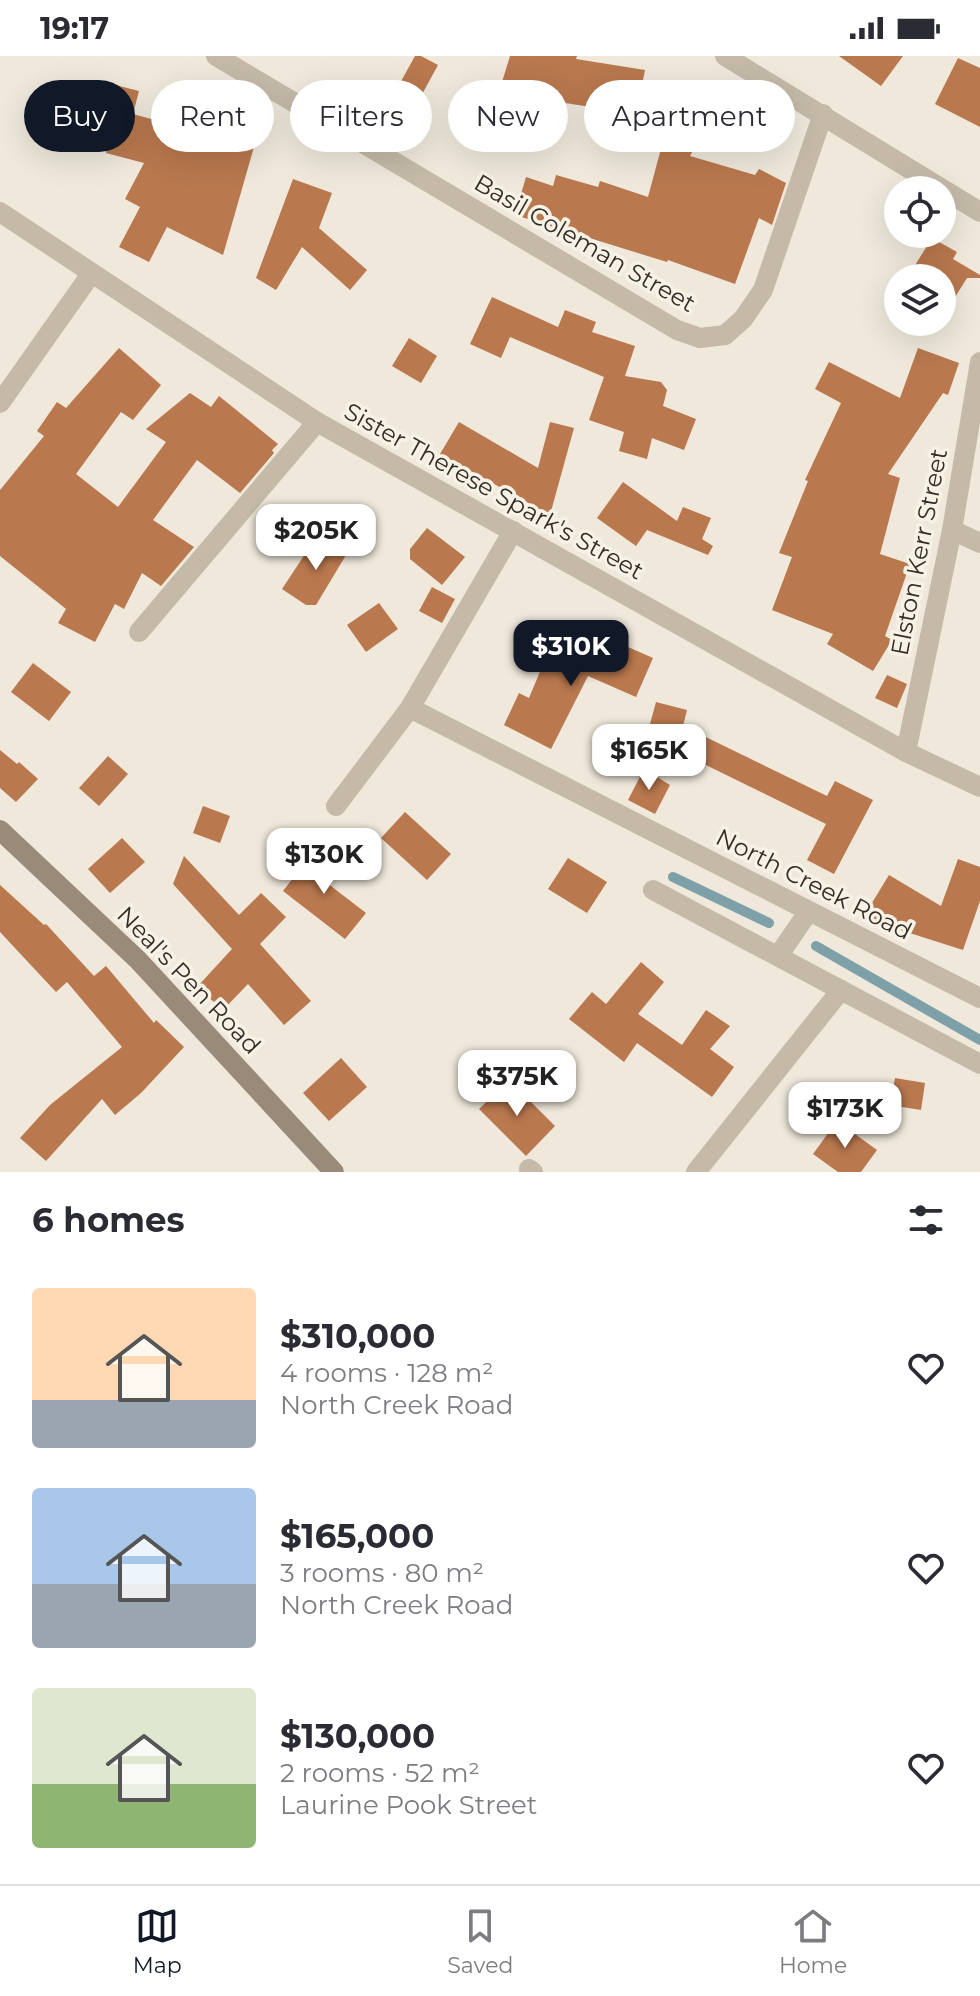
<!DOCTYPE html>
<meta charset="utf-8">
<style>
:root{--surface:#fff;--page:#f2f2f3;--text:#2b2b33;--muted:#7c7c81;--line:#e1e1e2;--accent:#111827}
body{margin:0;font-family:Montserrat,sans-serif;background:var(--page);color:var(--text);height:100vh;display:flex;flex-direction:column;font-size:30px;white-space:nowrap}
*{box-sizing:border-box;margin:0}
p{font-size:26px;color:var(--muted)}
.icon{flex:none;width:44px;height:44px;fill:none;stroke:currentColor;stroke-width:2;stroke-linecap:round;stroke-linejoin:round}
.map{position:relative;height:1116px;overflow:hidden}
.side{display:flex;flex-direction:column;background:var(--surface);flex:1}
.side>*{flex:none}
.guide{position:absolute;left:24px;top:24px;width:932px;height:72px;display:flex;gap:16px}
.controls{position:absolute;left:884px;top:120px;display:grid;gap:16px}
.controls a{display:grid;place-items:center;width:72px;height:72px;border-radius:50%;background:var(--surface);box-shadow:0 8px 32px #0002;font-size:40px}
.price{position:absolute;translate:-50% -68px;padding:0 18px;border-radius:16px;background:#fff;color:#222;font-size:26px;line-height:52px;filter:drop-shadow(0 2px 4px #0008)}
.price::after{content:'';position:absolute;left:50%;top:48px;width:24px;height:18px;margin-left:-12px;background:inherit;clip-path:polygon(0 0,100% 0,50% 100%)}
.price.current{background:var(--accent);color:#fff}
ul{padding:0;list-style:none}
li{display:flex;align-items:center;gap:24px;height:200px;padding:0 32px}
li span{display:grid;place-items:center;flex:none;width:224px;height:160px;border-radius:8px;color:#555}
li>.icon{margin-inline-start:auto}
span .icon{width:96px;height:96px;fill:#fffc;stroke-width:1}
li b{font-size:34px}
h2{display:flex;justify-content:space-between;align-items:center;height:96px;padding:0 32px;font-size:34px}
.tag{padding:0 28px;border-radius:36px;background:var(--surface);box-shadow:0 8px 32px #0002;font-size:28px;line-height:72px}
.tag.current{background:var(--accent);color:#fff}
.status{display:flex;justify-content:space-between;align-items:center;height:56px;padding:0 40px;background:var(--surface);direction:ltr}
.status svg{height:22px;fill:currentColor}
.dock{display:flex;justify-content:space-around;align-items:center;height:112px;border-top:2px solid var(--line);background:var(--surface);font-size:22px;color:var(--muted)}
.dock a{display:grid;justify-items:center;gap:4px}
.dock .current{color:var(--accent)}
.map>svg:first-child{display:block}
</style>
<div class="status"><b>19:17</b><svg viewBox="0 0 49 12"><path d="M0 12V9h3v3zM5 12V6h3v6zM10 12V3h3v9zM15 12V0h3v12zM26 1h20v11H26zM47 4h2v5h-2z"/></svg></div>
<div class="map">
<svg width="980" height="1116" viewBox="0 0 980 1116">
<rect width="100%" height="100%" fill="#efe8db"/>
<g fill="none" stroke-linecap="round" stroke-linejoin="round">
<g stroke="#7da0a9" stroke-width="10">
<path d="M673,821L769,867"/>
<path d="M816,890L980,984"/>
</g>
</g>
<g fill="#b9784e">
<path d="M415,0H421L438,9L420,42L422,44L392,78L373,62L394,38Z"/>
<path d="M510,0H577L576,3L645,14L641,34L684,56L693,38L716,50L690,100L755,119L759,113L786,127L772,169L759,162L735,228L668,204L667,206L515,159L526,121L553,130L556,119L598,131L600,125L648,141L669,63L565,47L502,26Z"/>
<path d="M839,0H903L881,30Z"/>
<path d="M958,2L980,12V71L935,48Z"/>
<path d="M100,25L139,35L133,58L254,91L223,199L167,171L149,206L119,191L140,151L125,143L144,107L106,97L108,85L96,82L99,71L89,68Z"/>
<path d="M293,123L332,137L319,172L367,214L350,234L302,191L276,234L256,222Z"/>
<path d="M932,182L957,196L953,203L980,219V222H967L942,262V222H907Z"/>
<path d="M492,241L558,271L565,254L596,266L592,276L635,290L625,320L661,326L667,334L663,350L696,363L684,394L652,382L647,403L619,395L624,376L589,364L604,321L510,281L501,302L470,288Z"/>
<path d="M409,282L437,300L421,327L392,310Z"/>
<path d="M119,292L161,329L133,364L121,356L76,418L118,451L166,386L146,373L190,337L211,351L219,340L278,388L272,394L274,397L240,437L197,404L153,464L194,491L161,530L142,517L124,553L115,548L95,586L58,567L66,553L0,500V434L44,380L37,375L57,346L66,352Z"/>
<path d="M918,292L959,307L948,339L943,337L888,418L900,422L880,498L910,508L885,580L892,584L873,615L827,588L833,578L772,554L792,501L779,497L808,425L805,424L841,347L815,333L829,306L900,342Z"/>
<path d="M459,366L538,412L550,366L574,372L550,459L440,398Z"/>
<path d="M623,426L677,465L683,451L711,462L702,483L713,490L708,499L647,474L636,490L597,462Z"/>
<path d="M427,472L465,501L442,529L410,503V493Z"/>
<path d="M328,474L346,499L316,549H306L282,533L307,495L314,499Z"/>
<path d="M432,531L455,543L442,567L419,555Z"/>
<path d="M379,547L398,573L366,596L347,569Z"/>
<path d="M554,582L621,608L628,591L653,602L636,641L588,620L551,693L504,669L519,637L529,642Z"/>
<path d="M33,607L71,636L49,665L11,636Z"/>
<path d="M887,619L907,628L897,652L875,642Z"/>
<path d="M656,646L687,654L683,670L827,740L835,725L873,744L834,818L807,804L826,768L659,686L661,683L647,679Z"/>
<path d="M0,694L17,708L19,706L38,723L16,746L0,732Z"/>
<path d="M108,700L128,718L99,750L79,732Z"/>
<path d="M644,713L670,729L655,758L628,744Z"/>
<path d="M203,750L230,760L220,787L193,777Z"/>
<path d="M405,756L451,798L427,824L381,782Z"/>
<path d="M122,782L145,806L110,837L88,813Z"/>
<path d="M314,795L338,813L327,827L366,857L345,883L283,835Z"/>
<path d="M184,800L239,859L261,837L286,861L260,888L311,945L284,969L248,928L223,954L197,931L232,893L173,828Z"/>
<path d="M568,802L607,826L587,857L548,833Z"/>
<path d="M958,803L980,811V845L963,894L894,872L892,876L864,860L889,819L941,850Z"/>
<path d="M0,829L44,869L46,868L94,920L106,910L154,967L156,964L184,991L141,1037L115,1059L102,1043L46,1105L20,1082L50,1049L122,991L67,926L56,936L0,876Z"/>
<path d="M641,906L664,926L638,958L682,989L706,954L730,970L710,993L734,1011L712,1041L637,987L624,1006L569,963L592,936L606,948Z"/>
<path d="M341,1002L367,1031L329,1065L303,1037Z"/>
<path d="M895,1022L925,1027L921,1054L890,1049Z"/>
<path d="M509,1024L555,1070L526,1100L479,1053Z"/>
<path d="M837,1065L877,1094L861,1116H838L813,1098Z"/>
</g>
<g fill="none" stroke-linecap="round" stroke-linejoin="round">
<g stroke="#c5baa8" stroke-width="20">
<path d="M216,0L677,274L700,282L725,279L743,263L763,234L823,58"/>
<path d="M725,0L980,156"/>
<path d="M0,156L317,366L906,696L980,731"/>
<path d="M0,347L91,218"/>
<path d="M952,474L980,487"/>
<path d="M139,576L317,366"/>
<path d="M410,652L980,942"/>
<path d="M906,696L952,474L980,306"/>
<path d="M336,750L410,652L513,475"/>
<path d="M653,834L980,1008"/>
<path d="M778,900L809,855"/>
<path d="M529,1113L533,1116"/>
<path d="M696,1116L841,934"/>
</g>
<path stroke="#998a7a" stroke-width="20" d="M0,774L138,904L334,1116"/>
</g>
<g text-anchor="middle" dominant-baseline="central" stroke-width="7" stroke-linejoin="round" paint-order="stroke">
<g font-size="24" fill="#332d27" stroke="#f7f2e6">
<text transform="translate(585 187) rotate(30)">Basil Coleman Street</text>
<text transform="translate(494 435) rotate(29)">Sister Therese Spark's Street</text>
<text transform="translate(919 496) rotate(-79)">Elston Kerr Street</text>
<text transform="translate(814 828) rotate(27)">North Creek Road</text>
<text transform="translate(189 924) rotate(46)">Neal's Pen Road</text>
</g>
</g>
</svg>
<div class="controls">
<a><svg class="icon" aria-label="locate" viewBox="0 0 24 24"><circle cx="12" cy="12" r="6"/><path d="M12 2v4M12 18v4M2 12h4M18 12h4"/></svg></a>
<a><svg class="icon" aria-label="layers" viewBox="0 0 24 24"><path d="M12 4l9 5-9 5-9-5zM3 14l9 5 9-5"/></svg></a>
</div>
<b class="price" style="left:316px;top:516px">$205K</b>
<b class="price current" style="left:571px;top:632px">$310K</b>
<b class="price" style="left:649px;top:736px">$165K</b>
<b class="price" style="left:324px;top:840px">$130K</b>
<b class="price" style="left:517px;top:1062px">$375K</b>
<b class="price" style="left:845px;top:1094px">$173K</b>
<div class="guide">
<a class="tag current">Buy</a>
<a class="tag">Rent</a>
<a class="tag">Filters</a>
<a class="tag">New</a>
<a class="tag">Apartment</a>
</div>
</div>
<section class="side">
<h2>6 homes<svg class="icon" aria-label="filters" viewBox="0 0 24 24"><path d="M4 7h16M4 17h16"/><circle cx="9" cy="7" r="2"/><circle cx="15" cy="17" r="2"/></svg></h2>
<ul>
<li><span style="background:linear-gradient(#ffd9b3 70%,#9aa5b1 0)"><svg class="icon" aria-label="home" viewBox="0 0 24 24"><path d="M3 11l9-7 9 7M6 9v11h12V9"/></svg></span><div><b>$310,000</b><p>4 rooms · 128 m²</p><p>North Creek Road</p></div><svg class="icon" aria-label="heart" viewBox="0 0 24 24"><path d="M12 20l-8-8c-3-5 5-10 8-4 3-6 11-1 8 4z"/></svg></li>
<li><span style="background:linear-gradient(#a9c7e8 60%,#9aa5b1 0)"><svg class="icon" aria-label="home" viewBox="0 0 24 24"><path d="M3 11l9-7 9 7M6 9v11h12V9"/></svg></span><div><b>$165,000</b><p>3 rooms · 80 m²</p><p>North Creek Road</p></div><svg class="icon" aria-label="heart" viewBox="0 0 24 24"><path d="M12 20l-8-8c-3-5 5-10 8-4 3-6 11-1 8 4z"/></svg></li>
<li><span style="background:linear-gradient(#dfe7d0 60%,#8fb573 0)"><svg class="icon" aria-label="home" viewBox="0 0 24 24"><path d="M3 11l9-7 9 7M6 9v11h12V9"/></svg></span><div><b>$130,000</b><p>2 rooms · 52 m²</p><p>Laurine Pook Street</p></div><svg class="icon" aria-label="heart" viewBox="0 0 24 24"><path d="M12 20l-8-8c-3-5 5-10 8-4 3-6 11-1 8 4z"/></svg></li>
</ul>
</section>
<nav class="dock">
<a class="current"><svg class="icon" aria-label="map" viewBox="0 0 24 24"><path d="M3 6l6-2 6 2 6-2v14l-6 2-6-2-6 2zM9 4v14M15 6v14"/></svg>Map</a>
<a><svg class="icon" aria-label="saved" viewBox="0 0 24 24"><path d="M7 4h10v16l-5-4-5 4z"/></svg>Saved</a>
<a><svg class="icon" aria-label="home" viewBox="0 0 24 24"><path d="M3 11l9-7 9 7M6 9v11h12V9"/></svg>Home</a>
</nav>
